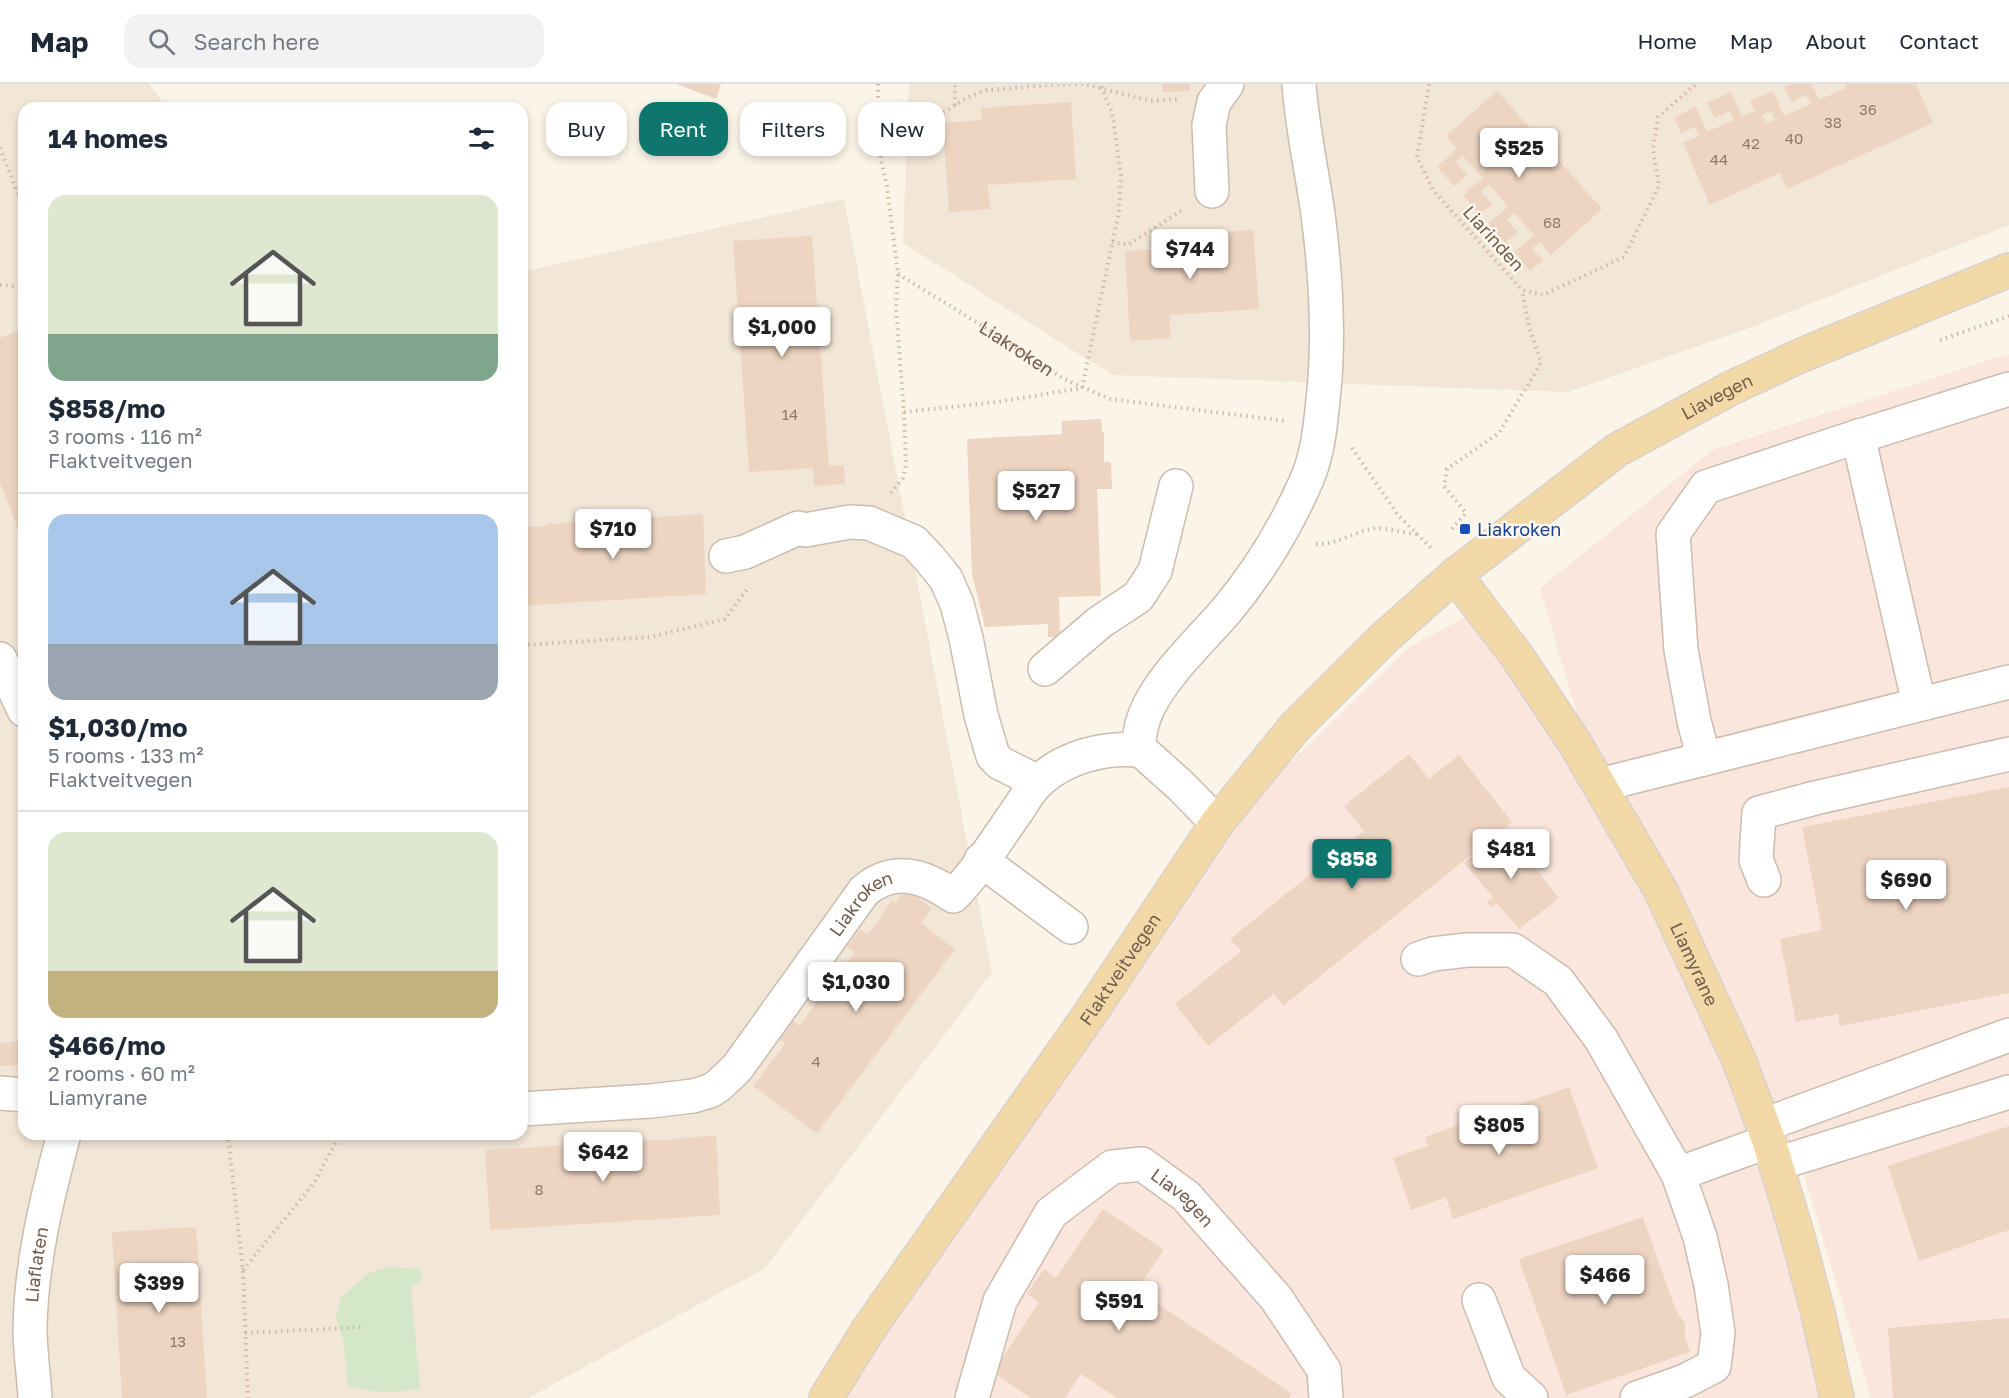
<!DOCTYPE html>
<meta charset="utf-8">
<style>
:root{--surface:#fff;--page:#f2f2f3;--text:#1f2937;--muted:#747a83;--line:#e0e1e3;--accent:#0f766e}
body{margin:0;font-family:"Golos Text",sans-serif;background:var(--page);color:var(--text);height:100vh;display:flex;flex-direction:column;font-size:22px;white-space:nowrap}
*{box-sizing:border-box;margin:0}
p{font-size:20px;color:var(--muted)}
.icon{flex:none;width:33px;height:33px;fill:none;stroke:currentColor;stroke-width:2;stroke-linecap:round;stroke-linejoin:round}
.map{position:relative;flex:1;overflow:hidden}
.details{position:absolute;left:18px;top:18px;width:510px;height:1038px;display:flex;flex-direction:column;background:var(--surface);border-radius:18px;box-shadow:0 3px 9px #0003}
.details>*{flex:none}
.banner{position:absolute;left:546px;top:18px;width:570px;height:54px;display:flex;gap:12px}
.price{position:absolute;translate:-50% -51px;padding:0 14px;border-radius:6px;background:#fff;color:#222;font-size:20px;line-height:39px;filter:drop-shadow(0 2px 3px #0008)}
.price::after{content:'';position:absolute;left:50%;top:36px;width:18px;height:14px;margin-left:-9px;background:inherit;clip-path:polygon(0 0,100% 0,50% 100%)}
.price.on{background:var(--accent);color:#fff}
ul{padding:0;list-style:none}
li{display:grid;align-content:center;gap:12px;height:318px;padding:0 30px}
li+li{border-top:2px solid var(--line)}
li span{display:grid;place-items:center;height:186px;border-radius:18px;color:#555}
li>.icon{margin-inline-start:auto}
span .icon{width:108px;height:108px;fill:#fffc;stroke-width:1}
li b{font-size:26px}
h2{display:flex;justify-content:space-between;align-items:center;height:72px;padding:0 30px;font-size:26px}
.pill{padding:0 21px;border-radius:18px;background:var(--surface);box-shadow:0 3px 9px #0003;font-size:21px;line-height:54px}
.pill.on{background:var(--accent);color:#fff}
header{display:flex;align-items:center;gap:36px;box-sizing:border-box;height:84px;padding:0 30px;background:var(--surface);border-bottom:2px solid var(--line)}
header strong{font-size:28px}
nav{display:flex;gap:33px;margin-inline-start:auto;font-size:21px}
.search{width:420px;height:54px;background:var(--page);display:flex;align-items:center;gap:15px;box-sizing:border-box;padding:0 21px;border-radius:18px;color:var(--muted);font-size:22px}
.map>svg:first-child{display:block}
</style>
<header>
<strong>Map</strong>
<div class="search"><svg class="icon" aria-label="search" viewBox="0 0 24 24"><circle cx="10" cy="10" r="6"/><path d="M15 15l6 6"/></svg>Search here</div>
<nav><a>Home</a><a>Map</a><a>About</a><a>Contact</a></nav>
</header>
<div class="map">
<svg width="2009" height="1314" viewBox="0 0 2009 1314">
<rect width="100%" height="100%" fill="#fbf4e8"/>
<g fill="#f2e6d7">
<path d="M0,0H149L167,24H24V1050H522V188L844,115L992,889L765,1184L528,1314H0Z"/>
<path d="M909,0H2009V141L1749,244L1568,308L1112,291L903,159Z"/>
</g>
<path fill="#fae6dd" d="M2009,271V1314H1871L1789,1042L1826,1314H838L1185,772L1276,692L1409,563L1478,527L1579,637L1540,504L1713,366L1988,276Z"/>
<path fill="#d4e7c8" d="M388,1183L420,1185L423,1196L411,1203L420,1305C393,1309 375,1310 348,1302L343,1255L336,1232L340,1214L371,1188Z"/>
<g fill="#eed5c2" fill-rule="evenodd">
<path d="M676,0H721L716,15Z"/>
<path d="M1162,0H1190V7L1162,8Z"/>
<path d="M1790,0H1812L1819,16L1846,4L1844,0H1916L1933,39L1787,105L1780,89L1710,121L1683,59L1699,52L1695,43L1681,49L1674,33L1696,23L1707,48L1734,36L1730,27L1715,34L1707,19L1731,8L1742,32L1755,27L1750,17L1773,7L1784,32L1811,20L1806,11L1792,18L1784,3ZM1771,27L1775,36L1766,39L1762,31Z"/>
<path d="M1497,7L1602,125L1551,171L1540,158L1532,164L1543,177L1530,187L1514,168L1534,151L1525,141L1514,129L1507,136L1518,148L1505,159L1488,140L1508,123L1499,112L1489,101L1481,107L1492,120L1480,131L1463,111L1483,94L1463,72L1456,78L1467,91L1454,102L1437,83L1457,65L1446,52Z"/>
<path d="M1071,18L1076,95L988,101L990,125L949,128L943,39L982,36L981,24Z"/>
<path d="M1253,146L1259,225L1169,231L1171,254L1130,257L1125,167L1164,165L1163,152Z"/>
<path d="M810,152L812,153L829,382L844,381L845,400L814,402L813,384L749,388L733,157Z"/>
<path d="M24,244V460L0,399V254Z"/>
<path d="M1101,335L1102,348H1104V378H1111L1112,405H1097L1101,512L1059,513L1060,553H1048V540L985,543L972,490L967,355L1062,350V337Z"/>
<path d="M703,430L706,510L522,522V443L547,442L548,440Z"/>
<path d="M1409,670L1429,695L1459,671L1512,738L1283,922L1274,910L1208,962L1175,920L1241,867L1230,855L1364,747L1344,722Z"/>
<path d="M2009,703V909L1840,942L1838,930L1796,938L1780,855L1822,846L1802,743Z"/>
<path d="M1505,747L1559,814L1519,845L1497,819L1492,823L1487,818L1493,813L1464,779Z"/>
<path d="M906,805L932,824L921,839L955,865L817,1049L753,1002L785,960L779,954L792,936L799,942L855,868L847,863L860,845L868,851L892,816L895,819Z"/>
<path d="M24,957V981L0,982V959Z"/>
<path d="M1569,1003L1598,1084L1453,1135L1446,1113L1411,1126L1393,1074L1428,1062L1425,1053Z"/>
<path d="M2009,1042V1146L1919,1177L1888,1082Z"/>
<path d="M716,1051L720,1131L491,1146L490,1143L485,1066L676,1055Z"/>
<path d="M1103,1125L1164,1166L1137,1206L1292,1310L1289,1314H1117L1081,1290L1065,1314H1031L993,1288L1039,1218L1027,1210L1044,1185L1056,1194Z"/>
<path d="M1643,1133L1676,1227L1685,1239V1254L1690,1268L1566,1311L1519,1175Z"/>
<path d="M193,1143L196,1144L207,1314H122L112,1150L113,1148Z"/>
<path d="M2009,1234V1314H1893L1888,1244Z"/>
</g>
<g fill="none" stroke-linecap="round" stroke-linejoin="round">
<defs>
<g id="minor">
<path d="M1212,107L1209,41L1214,18L1227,0"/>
<path d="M1858,352L1919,620"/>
<path d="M726,472L745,468L798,444L805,446L850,438L869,439L914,458L929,474L946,495L957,520L966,554L981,631L993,672L1000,679L1038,698"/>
<path d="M0,575L24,626"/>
<path d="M1045,585L1100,538L1138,513L1155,487L1176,402"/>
<path d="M1704,675L1694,637L1681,566L1673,450L1706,403L1841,358L2009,305"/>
<path d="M1600,701L2009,598"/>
<path d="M1217,739L1181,702L1143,668L1138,666C1139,651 1142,635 1149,622C1166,588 1201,556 1226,527C1257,490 1283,448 1303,404C1317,376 1320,347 1323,316C1330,255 1326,192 1318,130C1312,87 1302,44 1299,0"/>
<path d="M981,776L1071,843"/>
<path d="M1764,796L1756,776L1759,729L1815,714L2009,670"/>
<path d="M1418,875L1433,870L1467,866H1513L1558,897L1601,955L1678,1090L1700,1153L1711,1201L1718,1249L1714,1282L1685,1297L1637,1314"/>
<path d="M0,1009L24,1011"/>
<path id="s2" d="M522,1025L651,1017L693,1012L710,1007L718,1002L737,984L864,807C893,782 924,791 953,812C978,787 997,755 1017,727C1024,717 1030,705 1039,697C1065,673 1104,663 1138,666"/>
<path d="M1764,1041L2009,951"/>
<path d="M1776,1080L2009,1008"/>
<path d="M1678,1090L1769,1057"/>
<path d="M1479,1216L1509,1294L1531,1314"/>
<path id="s3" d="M35,1314C34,1291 30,1268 30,1245C31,1178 47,1114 64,1050"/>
<path id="s4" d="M972,1314L1000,1217L1051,1129L1112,1083L1142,1080L1186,1112L1276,1214L1324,1286L1326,1314"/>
</g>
<g id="major">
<path id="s5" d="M1455,491L1517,572L1576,661L1661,807L1739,976L1769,1057L1797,1150L1818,1229L1837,1314"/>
<path id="s6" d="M826,1314L868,1246L1089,931L1217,739L1294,644L1384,554L1455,491L1617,366L1731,304L1802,271L2009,186"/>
</g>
</defs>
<use href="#minor" stroke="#ccbcaf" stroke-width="36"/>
<use href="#major" stroke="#d8d1cd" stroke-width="36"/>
<g stroke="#d2b8a5" stroke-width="4" stroke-dasharray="1.5 4.5" stroke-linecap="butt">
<path d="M878,0V34L881,76L887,103L898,190L896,224L904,328L906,381L903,394L891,409"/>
<path d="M1429,0L1417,73L1433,106L1522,206L1543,211L1624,173L1659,102L1653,65L1658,33L1696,0"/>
<path d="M955,21V0"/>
<path d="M878,34L931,33L948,26L966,14L987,6L1050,1L1084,0L1150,17L1178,15"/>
<path d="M0,64L24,125"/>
<path d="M1112,158L1128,161L1184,125"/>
<path id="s1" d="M898,190L991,247L1064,295L1110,315L1286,337"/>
<path d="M0,201L24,203"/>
<path d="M1940,256L2009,232"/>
<path d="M904,328L997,318L1082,304L1119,127L1121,91L1112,28L1100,0"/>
<path d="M1352,364L1398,431L1433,466"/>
<path d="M1452,445L1466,429L1444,402L1447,385L1499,349L1541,279L1529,243L1522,206"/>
<path d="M1316,460C1335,461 1352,449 1371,445C1386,442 1403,450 1418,450"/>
<path d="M522,561L650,553L725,535L748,504"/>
<path d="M228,1050L243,1187L248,1314"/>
<path d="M243,1186L314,1099L340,1050"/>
<path d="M245,1249L365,1243"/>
</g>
<use href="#minor" stroke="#fff" stroke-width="33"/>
<use href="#major" stroke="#f3d9a7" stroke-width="33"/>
</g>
<rect fill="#1a4fb4" stroke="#fdf8ee" stroke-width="2" x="1459" y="439" width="12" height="12" rx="3"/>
<g text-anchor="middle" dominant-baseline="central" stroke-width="5" stroke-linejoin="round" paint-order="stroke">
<g font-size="15" fill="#917a6b">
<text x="1868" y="25">36</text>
<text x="1833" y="38">38</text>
<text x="1794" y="54">40</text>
<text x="1751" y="59">42</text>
<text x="1719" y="75">44</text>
<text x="1552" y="138">68</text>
<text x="790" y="330">14</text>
<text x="816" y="977">4</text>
<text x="539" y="1105">8</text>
<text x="178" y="1257">13</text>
</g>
<g font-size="18" fill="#725c4e" stroke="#fdf8ee">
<text transform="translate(1494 154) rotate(48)">Liarinden</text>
<text stroke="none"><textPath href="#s1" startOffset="140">Liakroken</textPath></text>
<text stroke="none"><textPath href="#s6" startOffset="1358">Liavegen</textPath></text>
<text stroke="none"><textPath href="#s2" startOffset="432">Liakroken</textPath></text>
<text stroke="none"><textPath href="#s5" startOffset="458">Liamyrane</textPath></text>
<text stroke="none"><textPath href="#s6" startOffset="520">Flaktveitvegen</textPath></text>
<text stroke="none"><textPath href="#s4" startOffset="362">Liavegen</textPath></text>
<text stroke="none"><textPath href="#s3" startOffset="134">Liaflaten</textPath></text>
</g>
<g font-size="18" fill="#164399" stroke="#fdf8ee" text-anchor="start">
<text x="1477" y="445">Liakroken</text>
</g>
</g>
</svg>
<b class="price" style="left:1519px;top:95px">$525</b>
<b class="price" style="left:1190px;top:196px">$744</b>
<b class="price" style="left:782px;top:274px">$1,000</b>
<b class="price" style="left:1036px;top:438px">$527</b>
<b class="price" style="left:613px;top:476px">$710</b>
<b class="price" style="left:1511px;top:796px">$481</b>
<b class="price on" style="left:1352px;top:806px">$858</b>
<b class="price" style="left:1906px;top:827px">$690</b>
<b class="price" style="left:856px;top:929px">$1,030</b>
<b class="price" style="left:1499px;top:1072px">$805</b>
<b class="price" style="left:603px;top:1099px">$642</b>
<b class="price" style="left:1605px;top:1222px">$466</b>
<b class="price" style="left:159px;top:1230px">$399</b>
<b class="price" style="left:1119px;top:1248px">$591</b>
<div class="banner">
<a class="pill">Buy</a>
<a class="pill on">Rent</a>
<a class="pill">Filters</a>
<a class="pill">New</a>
</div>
<section class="details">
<h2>14 homes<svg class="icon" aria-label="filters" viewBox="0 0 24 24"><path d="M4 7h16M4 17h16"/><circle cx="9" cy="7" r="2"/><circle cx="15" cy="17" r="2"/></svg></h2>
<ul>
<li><span style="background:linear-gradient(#dfe7d0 75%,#7fa58c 0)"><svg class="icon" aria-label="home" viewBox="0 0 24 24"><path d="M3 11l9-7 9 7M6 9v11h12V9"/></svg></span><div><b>$858/mo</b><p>3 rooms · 116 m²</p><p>Flaktveitvegen</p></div></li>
<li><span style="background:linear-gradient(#a9c7e8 70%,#9aa5b1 0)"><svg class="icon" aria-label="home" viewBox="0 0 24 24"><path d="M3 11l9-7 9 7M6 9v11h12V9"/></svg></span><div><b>$1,030/mo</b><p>5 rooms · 133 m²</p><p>Flaktveitvegen</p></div></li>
<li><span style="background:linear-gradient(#dfe7d0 75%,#c2b280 0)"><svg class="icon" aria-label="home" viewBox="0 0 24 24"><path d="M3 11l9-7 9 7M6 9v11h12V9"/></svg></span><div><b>$466/mo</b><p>2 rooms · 60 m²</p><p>Liamyrane</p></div></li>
</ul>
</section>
</div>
